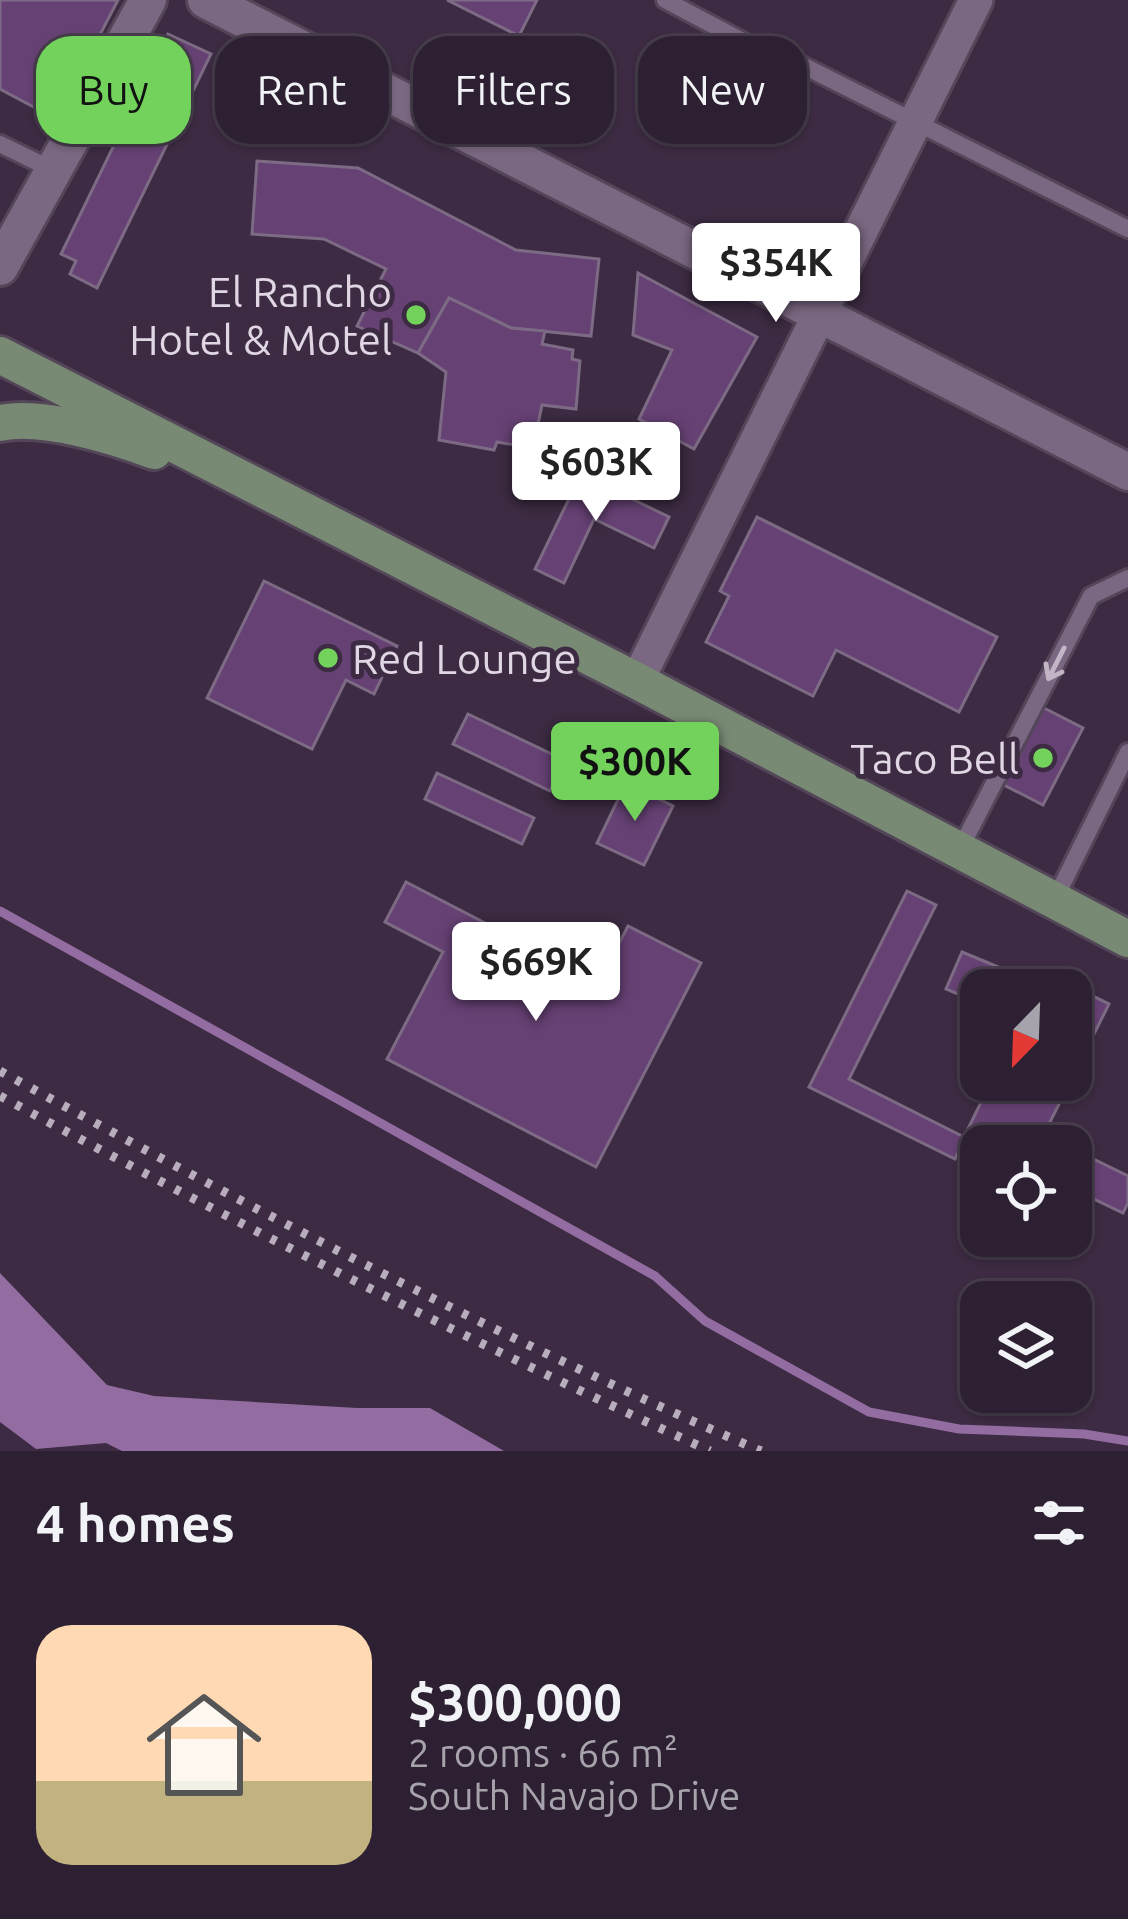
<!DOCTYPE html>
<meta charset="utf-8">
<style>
:root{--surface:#2d2032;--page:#35283a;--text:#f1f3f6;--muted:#a7a3ac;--line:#483e4d;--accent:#73d25c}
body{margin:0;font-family:Ubuntu,sans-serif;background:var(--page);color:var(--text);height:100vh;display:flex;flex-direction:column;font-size:45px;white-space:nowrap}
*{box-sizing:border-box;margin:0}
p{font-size:39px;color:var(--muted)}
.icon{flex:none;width:66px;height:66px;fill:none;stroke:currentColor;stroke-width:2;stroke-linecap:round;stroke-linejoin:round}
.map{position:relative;height:1451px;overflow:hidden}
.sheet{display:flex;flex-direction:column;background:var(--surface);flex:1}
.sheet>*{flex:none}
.banner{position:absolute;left:36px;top:36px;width:1056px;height:108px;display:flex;gap:24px}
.needle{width:78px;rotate:203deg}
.buttons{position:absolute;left:960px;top:969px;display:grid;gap:24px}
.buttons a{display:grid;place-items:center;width:132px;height:132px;border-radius:24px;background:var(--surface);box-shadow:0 3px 9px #0004,0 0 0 3px var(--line);font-size:60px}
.price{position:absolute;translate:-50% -102px;padding:0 27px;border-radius:12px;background:#fff;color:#222;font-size:39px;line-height:78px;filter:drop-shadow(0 3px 6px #0008)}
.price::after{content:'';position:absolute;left:50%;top:72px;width:36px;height:27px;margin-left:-18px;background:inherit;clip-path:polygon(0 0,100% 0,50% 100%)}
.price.active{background:var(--accent);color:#111}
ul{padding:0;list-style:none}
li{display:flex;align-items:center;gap:36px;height:300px;padding:0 36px}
li span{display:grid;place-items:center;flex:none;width:336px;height:240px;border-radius:36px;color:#555}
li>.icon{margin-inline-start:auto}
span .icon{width:144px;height:144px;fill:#fffc;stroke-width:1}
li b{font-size:51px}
h2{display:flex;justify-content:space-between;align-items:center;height:144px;padding:0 36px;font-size:51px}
.tag{padding:0 42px;border-radius:36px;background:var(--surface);box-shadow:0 3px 9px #0004,0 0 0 3px var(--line);font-size:42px;line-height:108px}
.tag.active{background:var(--accent);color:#111}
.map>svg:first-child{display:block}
</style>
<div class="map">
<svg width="1128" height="1451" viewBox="0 0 1128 1451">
<rect width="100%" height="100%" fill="#3c2b42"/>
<g fill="#936ca1">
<path d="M254,105L278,111L291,122L279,133L243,130L240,117Z"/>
<path d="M0,1273L107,1385L154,1396L357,1408H430L504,1451H122L106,1443L36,1449L0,1422Z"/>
</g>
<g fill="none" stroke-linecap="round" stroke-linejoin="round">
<path stroke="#936ca1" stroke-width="9" d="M0,911L655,1276L705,1321L869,1412L959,1429L1084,1434L1128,1441"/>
</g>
<g fill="#664174" stroke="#7d6a84" stroke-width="3">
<path d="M0,0H118L56,119L0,89Z"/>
<path d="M447,0H537L519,36Z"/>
<path d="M168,34L211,54L97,288L70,274L76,261L61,254Z"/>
<path d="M257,161L358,168L516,250L599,259L591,336L511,328L449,298L418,353L357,326L386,269L324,239L252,234Z"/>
<path d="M638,273L757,337L694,449L639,419L672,350L633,335Z"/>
<path d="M449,298L511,328L545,331L542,344L573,350L572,359L580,361L576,409L542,405L533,448L497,442L494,450L439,440L446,372L418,353Z"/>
<path d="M581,474L669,517L654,548L594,519L564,583L535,569Z"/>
<path d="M757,517L997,637L959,712L836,650L813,696L706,642L729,596L720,591Z"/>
<path d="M264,581L397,646L374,694L346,680L312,749L207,698Z"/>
<path d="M1042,707L1083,728L1043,805L1002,784Z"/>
<path d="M468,714L564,760L550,791L453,744Z"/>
<path d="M437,773L534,818L522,844L425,799Z"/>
<path d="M626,783L673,806L644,865L597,843Z"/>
<path d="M406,882L599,982L628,926L701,963L596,1167L387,1059L443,952L385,922Z"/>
<path d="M907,891L936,905L849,1079L964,1137L992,1080H1071V990H1037L1046,973L1109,1004L1044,1134L1067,1146H981V1155L962,1145L955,1159L809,1087Z"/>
<path d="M962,952L1001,968L991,990H981V1004L946,989Z"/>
<path d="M1071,1148L1128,1176V1203L1123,1213L1071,1188Z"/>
</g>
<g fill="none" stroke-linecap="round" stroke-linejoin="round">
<defs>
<g id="lane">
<path d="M665,0L769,55L786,57L1128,229"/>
<path d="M0,144L53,170"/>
<path d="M960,849L1091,596L1128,578"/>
<path d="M1055,899L1128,752"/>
</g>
<path id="street" d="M637,681L976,0"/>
<g id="secondary">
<path d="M206,0L1128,472"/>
<path d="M0,267L148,0"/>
</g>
<g id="primary">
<path d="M0,355L637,681L1128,939"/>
<path d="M0,423C42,414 114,436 154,451"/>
</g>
</defs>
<use href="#lane" stroke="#544659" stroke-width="22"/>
<use href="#street" stroke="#544659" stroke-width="39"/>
<use href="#secondary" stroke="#544659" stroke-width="42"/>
<use href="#primary" stroke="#544659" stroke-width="42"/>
<use href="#lane" stroke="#7a6781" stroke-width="16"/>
<use href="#street" stroke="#7a6781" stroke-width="33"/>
<use href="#secondary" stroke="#7a6781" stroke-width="36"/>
<use href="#primary" stroke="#788a74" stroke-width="36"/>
<g stroke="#b8adbd" stroke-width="9" stroke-dasharray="6 12" stroke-linecap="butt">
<path d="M0,1071C248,1207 501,1339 761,1451"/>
<path d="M0,1096C233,1222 469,1341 710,1451"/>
</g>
</g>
<defs><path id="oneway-shaft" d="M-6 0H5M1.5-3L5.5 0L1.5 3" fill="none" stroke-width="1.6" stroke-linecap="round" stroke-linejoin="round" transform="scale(3)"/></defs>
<use stroke="#c1b5c6" href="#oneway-shaft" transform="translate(1056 664) rotate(117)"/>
<g fill="#73d25c" stroke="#3c2b42" stroke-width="4.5">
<circle cx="416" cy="315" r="12"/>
<circle cx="328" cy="658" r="12"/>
<circle cx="1043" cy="758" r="12"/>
</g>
<g text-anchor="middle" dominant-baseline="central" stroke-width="10" stroke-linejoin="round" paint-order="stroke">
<g font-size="42" fill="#e0d6e4" stroke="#3c2b42" text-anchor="end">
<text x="392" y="291">El Rancho<tspan x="392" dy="48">Hotel &amp; Motel</tspan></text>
<text x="352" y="658" text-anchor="start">Red Lounge</text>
<text x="1019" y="758">Taco Bell</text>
</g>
</g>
</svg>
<div class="buttons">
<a><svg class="needle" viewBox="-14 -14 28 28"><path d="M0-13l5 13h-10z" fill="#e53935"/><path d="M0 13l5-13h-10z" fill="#a7a3ac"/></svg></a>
<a><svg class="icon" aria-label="locate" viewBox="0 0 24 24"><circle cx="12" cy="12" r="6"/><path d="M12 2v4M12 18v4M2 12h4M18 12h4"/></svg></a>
<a><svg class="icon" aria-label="layers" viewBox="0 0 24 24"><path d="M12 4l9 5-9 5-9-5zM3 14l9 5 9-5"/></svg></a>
</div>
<b class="price" style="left:776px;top:325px">$354K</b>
<b class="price" style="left:596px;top:524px">$603K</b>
<b class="price active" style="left:635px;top:824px">$300K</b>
<b class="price" style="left:536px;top:1024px">$669K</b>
<div class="banner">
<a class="tag active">Buy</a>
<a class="tag">Rent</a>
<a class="tag">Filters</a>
<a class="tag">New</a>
</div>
</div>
<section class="sheet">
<h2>4 homes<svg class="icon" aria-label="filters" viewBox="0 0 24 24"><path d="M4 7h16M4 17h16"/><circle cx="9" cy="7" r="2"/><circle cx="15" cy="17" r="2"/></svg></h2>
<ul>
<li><span style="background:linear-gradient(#ffd9b3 65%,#c2b280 0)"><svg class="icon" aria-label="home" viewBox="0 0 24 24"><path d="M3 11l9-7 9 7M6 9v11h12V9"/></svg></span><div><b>$300,000</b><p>2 rooms · 66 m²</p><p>South Navajo Drive</p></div></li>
</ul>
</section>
